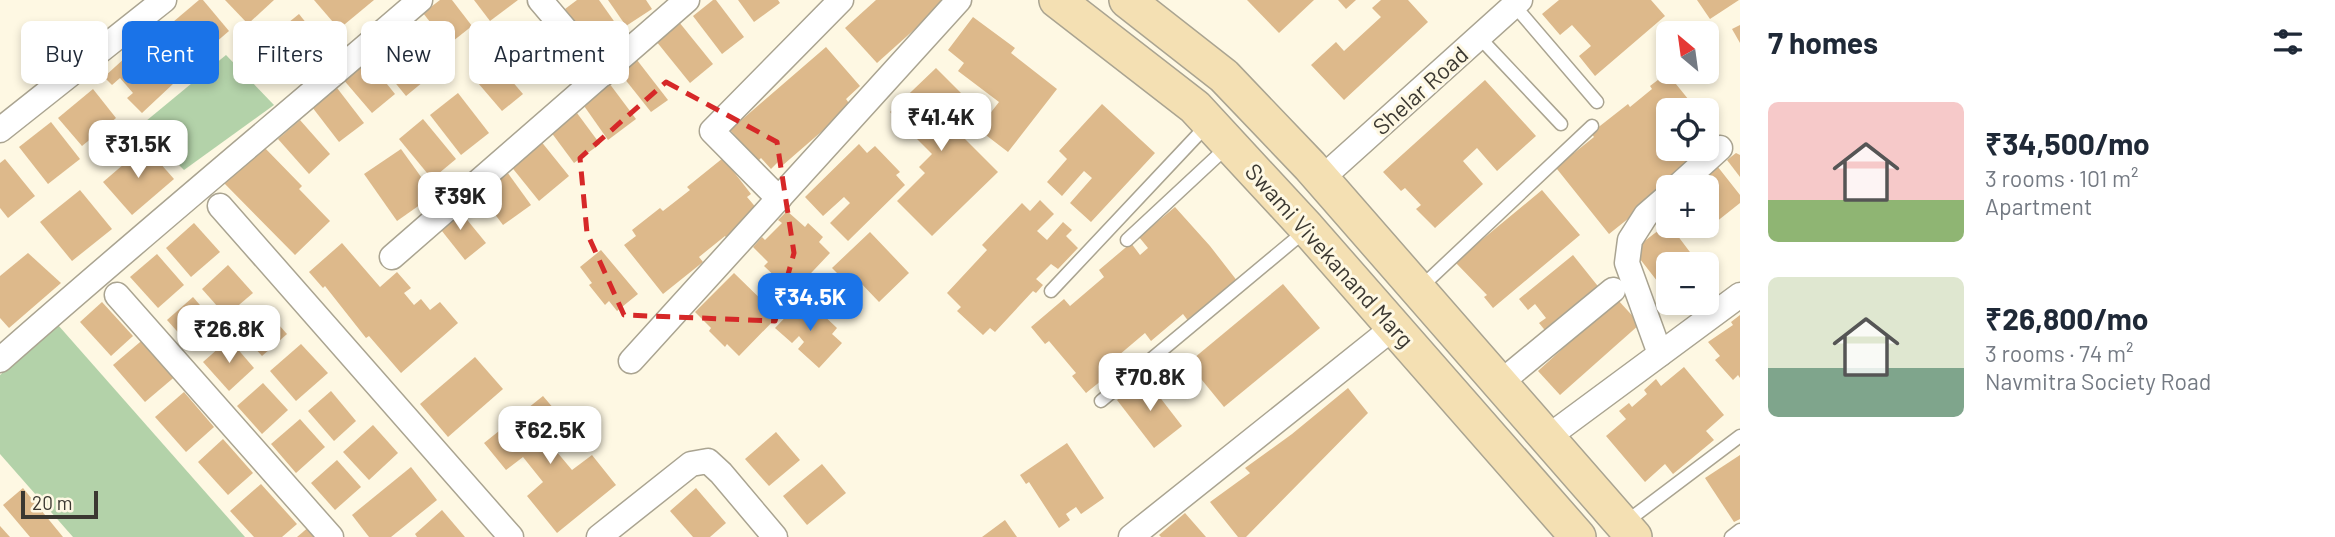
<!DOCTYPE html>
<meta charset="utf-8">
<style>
:root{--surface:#fff;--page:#f6f6f7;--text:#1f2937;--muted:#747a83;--accent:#1a73e8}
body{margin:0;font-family:Barlow,sans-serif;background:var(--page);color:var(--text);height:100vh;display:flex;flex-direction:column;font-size:26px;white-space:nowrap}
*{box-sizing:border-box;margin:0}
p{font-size:23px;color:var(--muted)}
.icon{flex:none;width:38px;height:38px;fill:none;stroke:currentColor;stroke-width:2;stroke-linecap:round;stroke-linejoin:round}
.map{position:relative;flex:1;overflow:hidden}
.sheet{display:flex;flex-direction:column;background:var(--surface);width:595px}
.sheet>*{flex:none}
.top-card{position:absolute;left:21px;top:21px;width:665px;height:63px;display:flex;gap:14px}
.needle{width:46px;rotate:331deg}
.fabs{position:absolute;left:1656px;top:21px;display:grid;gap:14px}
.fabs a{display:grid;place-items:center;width:63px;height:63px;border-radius:10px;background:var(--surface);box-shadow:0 4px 10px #0003;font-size:35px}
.scale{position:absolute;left:21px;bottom:18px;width:77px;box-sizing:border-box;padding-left:7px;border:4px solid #3b3831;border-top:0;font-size:19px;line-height:24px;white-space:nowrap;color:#3b3831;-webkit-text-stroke:5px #fef8e3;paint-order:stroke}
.price{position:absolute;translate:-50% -60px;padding:0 16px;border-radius:14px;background:#fff;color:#222;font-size:23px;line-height:46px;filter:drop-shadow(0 2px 4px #0008)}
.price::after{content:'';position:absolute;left:50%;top:42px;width:21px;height:16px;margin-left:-10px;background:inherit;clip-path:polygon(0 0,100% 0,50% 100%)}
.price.selected{background:var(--accent);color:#fff}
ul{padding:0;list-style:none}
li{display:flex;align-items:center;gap:21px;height:175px;padding:0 28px}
li span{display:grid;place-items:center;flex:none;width:196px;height:140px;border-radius:10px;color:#555}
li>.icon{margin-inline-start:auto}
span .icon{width:84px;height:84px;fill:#fffc;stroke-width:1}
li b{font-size:30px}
h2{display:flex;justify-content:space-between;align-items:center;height:84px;padding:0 28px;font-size:30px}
.tag{padding:0 24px;border-radius:10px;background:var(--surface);box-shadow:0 4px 10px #0003;font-size:24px;line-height:63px}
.tag.selected{background:var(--accent);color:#fff}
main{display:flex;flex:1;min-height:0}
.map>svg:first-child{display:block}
</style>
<main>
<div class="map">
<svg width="1740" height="537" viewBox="0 0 1740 537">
<rect width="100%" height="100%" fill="#fef8e3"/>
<g fill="#b3d2a9">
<path d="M226,55L274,105L184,170L140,126Z"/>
<path d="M58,325L245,537H73L0,454V375Z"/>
</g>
<g fill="#ddb98b">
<path d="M199,0H203L229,31L201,55L173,22Z"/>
<path d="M225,0H274L248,24Z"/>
<path d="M314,0H374L339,29Z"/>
<path d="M440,0H452L472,26L448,45L423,13Z"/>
<path d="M474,0H518L490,21Z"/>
<path d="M577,0H599L621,31L595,50L565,9Z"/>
<path d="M608,0H646L652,9L626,26Z"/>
<path d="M713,0H716L744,37L722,54L693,16Z"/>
<path d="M738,0H778L780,3L754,22Z"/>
<path d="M876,0H943L945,2L877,63L845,28Z"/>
<path d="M1247,0H1314L1279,33Z"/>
<path d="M1338,0H1356L1346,9Z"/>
<path d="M1381,0H1408L1428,22L1344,100L1311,65L1336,42L1344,51L1381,17L1372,8Z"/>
<path d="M1559,0H1651L1665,16L1595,76L1579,56L1591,46L1572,25L1560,35L1542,14Z"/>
<path d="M1697,0H1739L1710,19Z"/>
<path d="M299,14L319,39L298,56L278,31Z"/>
<path d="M973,17L1015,48L1011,53L1057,89L1008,152L978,129L999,102L958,71L964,63L948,50Z"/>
<path d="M411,20L446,63L406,96L388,74L398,65L381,45Z"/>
<path d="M679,22L713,64L690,83L656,41Z"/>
<path d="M1740,25V43L1732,29Z"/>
<path d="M544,28L568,62L540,82L515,48Z"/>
<path d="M138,46L174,83L142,113L127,98L133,93L120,78L112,85L104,77Z"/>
<path d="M826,47L860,86L846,99L851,106L783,165L779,161L771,169L761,158L758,161L730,130Z"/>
<path d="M366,58L395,94L372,113L342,78Z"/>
<path d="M493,59L523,94L502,111L472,76Z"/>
<path d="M637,60L668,100L651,112L620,73Z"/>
<path d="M936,68L973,105L952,126L998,172L932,236L897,201L925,173L919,167L932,154L890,112Z"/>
<path d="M1667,73L1697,110H1668V149H1706V122L1723,143L1609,234L1553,164L1571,149L1574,153L1594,137L1591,133L1628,104L1630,107L1652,89L1650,86Z"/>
<path d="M1485,80L1536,136L1497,171L1477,148L1463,161L1483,184L1435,228L1416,209L1421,205L1405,188L1401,191L1383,172Z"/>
<path d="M609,83L636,119L608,140L582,103Z"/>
<path d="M334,84L364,123L339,142L309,103Z"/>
<path d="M93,89L116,118L82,146L58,118Z"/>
<path d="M458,93L489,133L461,155L430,115Z"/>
<path d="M1102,104L1155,153L1091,222L1070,203L1092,178L1084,171L1062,196L1047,182L1067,159L1059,151Z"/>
<path d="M574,109L600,144L574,163L548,128Z"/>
<path d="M423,119L456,159L432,179L399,139Z"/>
<path d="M300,120L330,154L309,174L278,139Z"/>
<path d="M51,122L80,159L48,184L19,147Z"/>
<path d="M540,140L569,176L539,201L510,165Z"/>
<path d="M859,144L867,153L875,146L900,172L896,175L905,185L848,241L830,223L850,203L844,197L823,216L805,197Z"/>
<path d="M145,146L174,179L132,215L103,182Z"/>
<path d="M263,146L302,186L299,189L330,221L295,255L224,183Z"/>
<path d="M401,149L434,195L397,221L364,174Z"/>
<path d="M1736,153L1740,155V177L1727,160Z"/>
<path d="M723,158L751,194L747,197L758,210L729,241L725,236L699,257L703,262L663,294L624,245L636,236L632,230L660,208L663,211L690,190L687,187Z"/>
<path d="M5,159L35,196L8,218L0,208V163Z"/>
<path d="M1714,162L1740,195V203L1706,230L1703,226H1706V187H1682Z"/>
<path d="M505,169L531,205L503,225L476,189Z"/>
<path d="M80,190L112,229L72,261L40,222Z"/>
<path d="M1542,190L1580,235L1493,308L1484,297L1487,295L1455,262Z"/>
<path d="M1040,200L1054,214L1037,231L1047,240L1063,222L1072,230L1066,236L1078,248L1058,269L1051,264L1036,279L1043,285L1036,293L1033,291L995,332L990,328L983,335L957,311L961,307L947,293L987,250L982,245L1022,203L1030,211Z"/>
<path d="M455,205L486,243L465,260L434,221Z"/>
<path d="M1175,207L1210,246L1238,282L1189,322L1183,314L1151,341L1145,333L1106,366L1112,372L1086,393L1072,376L1076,373L1049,341L1045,344L1031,327L1064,299L1070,306L1104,277L1099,270L1131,243L1140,255L1148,248L1139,237Z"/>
<path d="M787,211L805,227L808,223L823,237L819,242L830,253L796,289L785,279L782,283L764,266L768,262L753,247L762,237L765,240L782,223L778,220Z"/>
<path d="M194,223L220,252L191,277L166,248Z"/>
<path d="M1668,223L1699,264H1668V295L1633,250Z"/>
<path d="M870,232L909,273L879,302L857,279L850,286L832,268Z"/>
<path d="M342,243L380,287L397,272L411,288L404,293L414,305L421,299L430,310L440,302L458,323L401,373L369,336L366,338L325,286L323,288L309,272Z"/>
<path d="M601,250L638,294L617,311L609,301L605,305L589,285L592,283L580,267Z"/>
<path d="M28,253L61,283L9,328L0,318V276Z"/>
<path d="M157,254L184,285L158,308L130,277Z"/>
<path d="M1573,255L1601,290L1548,334L1539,323L1546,318L1535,304L1528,310L1519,299Z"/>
<path d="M228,265L253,293L226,316L202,289Z"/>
<path d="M734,273L778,316L739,356L727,344L725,347L709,331L711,328L695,312Z"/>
<path d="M1283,284L1320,328L1224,407L1188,363Z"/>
<path d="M193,297L219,327L193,349L167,320Z"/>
<path d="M1617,299L1640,324L1560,395L1538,371Z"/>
<path d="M801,301L816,314L819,311L837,328L832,334L842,343L819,368L798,349L804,342L799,336L792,343L775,328Z"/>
<path d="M102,302L133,336L111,356L80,322Z"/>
<path d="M262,306L287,334L262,356L237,328Z"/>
<path d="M1740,315V378L1738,375L1733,380L1715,360L1720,356L1708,342L1733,325L1731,322Z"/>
<path d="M146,337L178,374L145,402L113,365Z"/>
<path d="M229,339L254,368L229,391L203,362Z"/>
<path d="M301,344L328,373L296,401L270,371Z"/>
<path d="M475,357L503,389L448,437L420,404Z"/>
<path d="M1684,367L1724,415L1706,431L1714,440L1673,474L1665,464L1645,482L1606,436L1626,419L1619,411L1629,403L1632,407L1647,394L1644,390L1656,379L1661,386Z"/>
<path d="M1145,378L1182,426L1154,448L1117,400Z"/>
<path d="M263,383L288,410L262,434L237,406Z"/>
<path d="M1348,388L1368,413L1246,537H1238L1210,502L1250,473L1245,468L1292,434Z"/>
<path d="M331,391L356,421L334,441L308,411Z"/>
<path d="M184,392L214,427L186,452L155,417Z"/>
<path d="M543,396L566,423L546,439L572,470L592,455L616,485L557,533L527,496L543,482L523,457L506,470L484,443Z"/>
<path d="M300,419L325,447L296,473L271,444Z"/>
<path d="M373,425L398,453L369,480L343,452Z"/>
<path d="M776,432L800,460L769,486L745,459Z"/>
<path d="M223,439L253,473L228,495L198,462Z"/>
<path d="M1067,443L1104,498L1081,514L1076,507L1066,514L1070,520L1059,528L1029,482L1026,484L1020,475Z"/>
<path d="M1740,455V519L1734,522L1705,478Z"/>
<path d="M337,460L361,487L335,510L311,483Z"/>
<path d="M822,464L846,493L807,525L783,496Z"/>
<path d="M411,467L437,500L391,537H369L352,515Z"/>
<path d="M261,484L297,524L282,537H254L230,511Z"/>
<path d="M23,488L63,537H30L3,505Z"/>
<path d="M696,488L726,523L710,537H693L670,511Z"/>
<path d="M442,510L465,537H417L415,534Z"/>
<path d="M1185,513L1206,537H1161L1159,535Z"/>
<path d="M1005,520L1017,537H982Z"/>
<path d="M0,526L10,537H0Z"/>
<path d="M310,526L320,537H297Z"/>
</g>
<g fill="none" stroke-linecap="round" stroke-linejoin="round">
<defs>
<g id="service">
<path d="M1514,5L1597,102"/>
<path d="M1479,37L1561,124"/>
<path d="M1127,240L1227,147"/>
<path d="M1419,289L1592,126"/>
<path d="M1051,291L1209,123"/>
<path d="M1101,401L1305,231"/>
<path d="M1626,522L1740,436"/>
<path d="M1731,537L1740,530"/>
</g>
<g id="minor">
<path d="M540,0L603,74"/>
<path d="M0,130L164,0"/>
<path d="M1321,179L1520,0"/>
<path d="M1677,187L1720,148"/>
<path d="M779,199L712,131L841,0"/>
<path d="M220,206L511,537"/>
<path d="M392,257L687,0"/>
<path d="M117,295L331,537"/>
<path d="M1660,354L1627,263L1630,240L1646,215L1668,196"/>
<path d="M0,360C138,238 281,120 420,0"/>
<path d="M631,361L959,0"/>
<path d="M1500,383L1613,290"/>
<path d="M1548,437L1740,295"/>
<path d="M599,537L691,464L708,461L721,473L775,537"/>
<path d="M1131,537L1394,327"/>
</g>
<g id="secondary">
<path d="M1057,0L1195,107L1307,228L1578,537"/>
<path d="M1127,0L1224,76L1310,166L1634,537"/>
</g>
</defs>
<use href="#service" stroke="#aaa491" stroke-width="15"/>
<use href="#minor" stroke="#aaa491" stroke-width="27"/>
<use href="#secondary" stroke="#aaa491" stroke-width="38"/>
<use href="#service" stroke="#fff" stroke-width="12"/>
<use href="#minor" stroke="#fff" stroke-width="24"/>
<use href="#secondary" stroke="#f4e0b3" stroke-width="35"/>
</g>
<path fill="none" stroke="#d62828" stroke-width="5" stroke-dasharray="14 9" stroke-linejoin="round" d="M666,82L777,142L794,253L775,321L624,315L587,233L580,158Z"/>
<g text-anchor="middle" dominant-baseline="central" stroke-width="6" stroke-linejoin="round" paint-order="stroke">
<g font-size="23" fill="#3b3831" stroke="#fef8e3">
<text transform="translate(1420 90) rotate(-42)">Shelar Road</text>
<text transform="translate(1330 255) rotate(48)">Swami Vivekanand Marg</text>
</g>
</g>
</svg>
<div class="fabs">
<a><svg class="needle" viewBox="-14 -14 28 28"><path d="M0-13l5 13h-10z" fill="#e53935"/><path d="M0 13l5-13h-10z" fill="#747a83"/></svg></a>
<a><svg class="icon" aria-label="locate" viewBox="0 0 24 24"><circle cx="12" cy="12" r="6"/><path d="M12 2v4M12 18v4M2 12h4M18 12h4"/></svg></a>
<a>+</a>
<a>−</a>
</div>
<div class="scale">20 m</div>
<b class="price" style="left:941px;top:153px">₹41.4K</b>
<b class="price" style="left:138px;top:180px">₹31.5K</b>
<b class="price" style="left:460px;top:232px">₹39K</b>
<b class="price selected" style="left:810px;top:333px">₹34.5K</b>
<b class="price" style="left:229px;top:365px">₹26.8K</b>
<b class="price" style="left:1150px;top:413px">₹70.8K</b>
<b class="price" style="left:550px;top:466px">₹62.5K</b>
<div class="top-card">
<a class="tag">Buy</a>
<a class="tag selected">Rent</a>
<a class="tag">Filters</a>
<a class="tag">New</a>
<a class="tag">Apartment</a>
</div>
</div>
<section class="sheet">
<h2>7 homes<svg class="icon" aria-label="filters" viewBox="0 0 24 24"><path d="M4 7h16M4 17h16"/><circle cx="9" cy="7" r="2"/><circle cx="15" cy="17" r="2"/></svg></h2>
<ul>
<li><span style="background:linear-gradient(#f6c9c9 70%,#8fb573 0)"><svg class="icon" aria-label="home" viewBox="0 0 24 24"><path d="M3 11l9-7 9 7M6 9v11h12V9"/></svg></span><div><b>₹34,500/mo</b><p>3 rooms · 101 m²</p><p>Apartment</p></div></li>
<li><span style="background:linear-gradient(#dfe7d0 65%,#7fa58c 0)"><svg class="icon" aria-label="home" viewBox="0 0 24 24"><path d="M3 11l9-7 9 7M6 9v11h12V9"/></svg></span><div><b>₹26,800/mo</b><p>3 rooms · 74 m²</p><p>Navmitra Society Road</p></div></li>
</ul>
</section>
</main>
